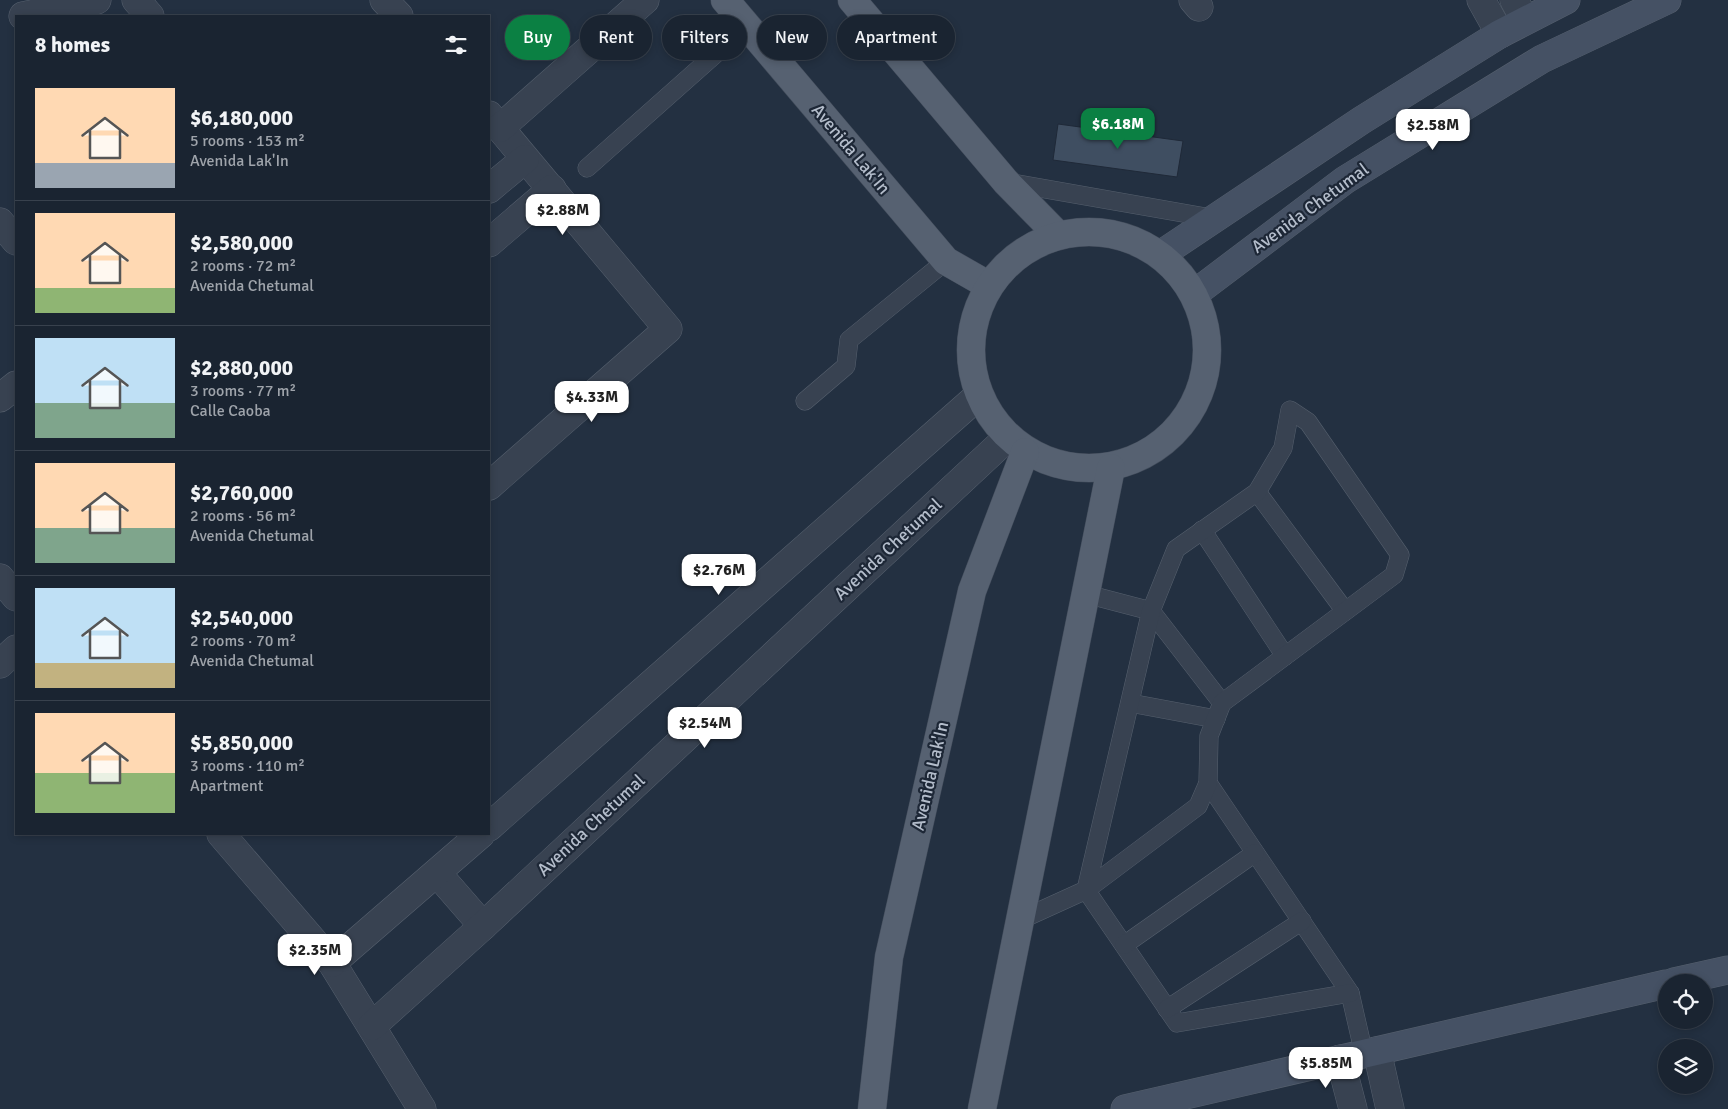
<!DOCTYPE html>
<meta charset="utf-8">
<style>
:root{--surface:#1a2431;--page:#27303d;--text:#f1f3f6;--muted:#9fa4ab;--line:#38414d;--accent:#0b8043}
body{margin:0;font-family:Signika,sans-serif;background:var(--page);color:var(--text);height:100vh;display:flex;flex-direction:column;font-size:19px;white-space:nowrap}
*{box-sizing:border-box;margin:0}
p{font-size:16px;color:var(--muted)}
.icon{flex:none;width:28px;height:28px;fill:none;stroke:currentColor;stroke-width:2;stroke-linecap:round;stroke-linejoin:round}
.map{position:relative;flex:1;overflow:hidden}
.drawer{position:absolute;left:15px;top:15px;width:475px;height:820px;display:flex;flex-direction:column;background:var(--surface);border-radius:0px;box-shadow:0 2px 8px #0003,0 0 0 1px var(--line)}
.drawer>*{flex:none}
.hud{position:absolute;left:505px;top:15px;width:475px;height:45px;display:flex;gap:10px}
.fabs{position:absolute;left:1658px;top:974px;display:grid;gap:10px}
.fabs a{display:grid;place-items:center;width:55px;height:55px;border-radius:50%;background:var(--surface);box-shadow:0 2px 8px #0003,0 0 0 1px var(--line);font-size:25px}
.price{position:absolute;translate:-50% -42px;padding:0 11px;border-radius:10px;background:#fff;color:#222;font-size:16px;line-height:32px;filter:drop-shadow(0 1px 2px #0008)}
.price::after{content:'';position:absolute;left:50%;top:30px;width:15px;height:11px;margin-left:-8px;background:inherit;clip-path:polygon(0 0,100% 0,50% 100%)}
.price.current{background:var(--accent);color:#fff}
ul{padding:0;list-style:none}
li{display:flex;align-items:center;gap:15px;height:125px;padding:0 20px}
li+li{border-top:1px solid var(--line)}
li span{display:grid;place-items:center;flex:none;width:140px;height:100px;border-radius:0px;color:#555}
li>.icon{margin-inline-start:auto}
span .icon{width:60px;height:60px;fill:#fffc;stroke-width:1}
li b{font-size:21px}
h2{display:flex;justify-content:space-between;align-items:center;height:60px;padding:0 20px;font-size:21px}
.tag{padding:0 18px;border-radius:22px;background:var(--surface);box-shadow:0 2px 8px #0003,0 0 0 1px var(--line);font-size:18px;line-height:45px}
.tag.current{background:var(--accent);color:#fff}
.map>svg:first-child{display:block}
</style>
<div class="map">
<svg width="1728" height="1109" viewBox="0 0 1728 1109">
<rect width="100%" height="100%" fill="#233041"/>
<path fill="#3f4e61" stroke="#1f2938" d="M1058,124L1183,141L1177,177L1053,160Z"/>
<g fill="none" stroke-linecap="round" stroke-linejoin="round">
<defs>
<g id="lane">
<path d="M587,168L747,26"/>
<path d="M1006,182L1217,219"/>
<path d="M805,401L846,366L849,340L946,261"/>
<path d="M1257,492L1345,611"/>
<path d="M1202,530L1285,656"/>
<path d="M1086,594L1151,611L1222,703"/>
<path d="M1130,703L1216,719"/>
<path d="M1208,783L1350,993L1364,1054"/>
<path d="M1020,920L1086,890L1198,806L1208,783L1209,736L1222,703L1394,575L1400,555L1308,422L1290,410L1283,448L1257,492L1176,549L1151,611L1086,890L1177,1023L1350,993"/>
<path d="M1124,945L1255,853"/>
<path d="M1167,1009L1302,921"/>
</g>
<g id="street">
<path d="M136,0L150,16"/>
<path d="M384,0L399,16"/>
<path d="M1193,0L1199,7"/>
<path d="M1481,0L1500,34"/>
<path d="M1514,0L1525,20"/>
<path d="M23,16L97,0"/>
<path d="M489,115L668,329L489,486"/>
<path d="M500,128L645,0"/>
<path d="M489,189L525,159"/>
<path d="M0,222L16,241"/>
<path d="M489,243L552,189"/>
<path d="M0,398L16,385"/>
<path d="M0,578L16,597"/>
<path d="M0,664L16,649"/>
<path d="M489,827L978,396"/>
<path d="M221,834L332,963L422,1109"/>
<path d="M437,873L483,926"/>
<path d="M332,963L481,834"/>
<path d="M372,1026L483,926L1007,438"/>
<path d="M1377,1051L1390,1109"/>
<path d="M1340,1059L1353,1109"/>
</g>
<g id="secondary">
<path d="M1160,255L1362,120L1500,34L1566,0"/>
<path d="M1194,294L1345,180L1542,59L1667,0"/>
<path d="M1674,982L1728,970"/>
<path d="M1125,1109L1666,984"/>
</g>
<g id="primary">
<path d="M725,0L946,261L988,285"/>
<path d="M852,0L1006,182L1058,235"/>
<circle cx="1089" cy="350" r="118"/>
<path d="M872,1109L889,957L972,591L1025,452"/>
<path d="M982,1109L1111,468"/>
</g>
</defs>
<use href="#lane" stroke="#56606e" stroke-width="19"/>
<use href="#street" stroke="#56606e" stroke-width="29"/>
<use href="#secondary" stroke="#56606e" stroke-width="29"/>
<use href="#primary" stroke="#414b5a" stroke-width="29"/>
<use href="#lane" stroke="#384251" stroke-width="18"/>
<use href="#street" stroke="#384251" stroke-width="28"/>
<use href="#secondary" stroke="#455164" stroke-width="28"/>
<use href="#primary" stroke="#566171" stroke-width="28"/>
</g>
<g text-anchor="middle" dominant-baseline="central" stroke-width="4.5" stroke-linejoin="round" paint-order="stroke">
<g font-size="18" fill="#b4bdcb" stroke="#1d2736">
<text transform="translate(851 149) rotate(50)">Avenida Lak'In</text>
<text transform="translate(1310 208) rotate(-36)">Avenida Chetumal</text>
<text transform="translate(888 549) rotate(-43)">Avenida Chetumal</text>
<text transform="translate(930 776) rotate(-77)">Avenida Lak'In</text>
<text transform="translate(591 825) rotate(-43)">Avenida Chetumal</text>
</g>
</g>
</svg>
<div class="fabs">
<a><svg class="icon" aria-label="locate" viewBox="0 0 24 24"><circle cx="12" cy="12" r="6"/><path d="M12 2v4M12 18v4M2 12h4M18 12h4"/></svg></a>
<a><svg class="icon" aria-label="layers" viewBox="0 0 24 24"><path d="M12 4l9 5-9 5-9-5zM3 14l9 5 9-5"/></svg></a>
</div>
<b class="price current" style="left:1118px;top:150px">$6.18M</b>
<b class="price" style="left:1433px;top:151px">$2.58M</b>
<b class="price" style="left:563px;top:236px">$2.88M</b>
<b class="price" style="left:592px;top:423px">$4.33M</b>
<b class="price" style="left:719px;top:596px">$2.76M</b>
<b class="price" style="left:705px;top:749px">$2.54M</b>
<b class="price" style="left:315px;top:976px">$2.35M</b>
<b class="price" style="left:1326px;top:1089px">$5.85M</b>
<div class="hud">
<a class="tag current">Buy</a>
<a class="tag">Rent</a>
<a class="tag">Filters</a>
<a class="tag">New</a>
<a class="tag">Apartment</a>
</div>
<section class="drawer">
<h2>8 homes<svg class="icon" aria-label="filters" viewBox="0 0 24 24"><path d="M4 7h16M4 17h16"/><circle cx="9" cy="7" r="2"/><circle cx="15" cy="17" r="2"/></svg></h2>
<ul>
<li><span style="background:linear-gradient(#ffd9b3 75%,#9aa5b1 0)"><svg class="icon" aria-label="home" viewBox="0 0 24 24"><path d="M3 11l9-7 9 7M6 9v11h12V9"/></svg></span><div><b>$6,180,000</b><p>5 rooms · 153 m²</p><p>Avenida Lak'In</p></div></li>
<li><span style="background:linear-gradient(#ffd9b3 75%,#8fb573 0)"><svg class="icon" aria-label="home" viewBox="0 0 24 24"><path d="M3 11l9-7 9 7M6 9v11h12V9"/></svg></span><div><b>$2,580,000</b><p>2 rooms · 72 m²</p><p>Avenida Chetumal</p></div></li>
<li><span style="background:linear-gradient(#bfe0f5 65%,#7fa58c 0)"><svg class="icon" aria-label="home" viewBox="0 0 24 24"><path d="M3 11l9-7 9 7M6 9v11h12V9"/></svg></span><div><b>$2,880,000</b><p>3 rooms · 77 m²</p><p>Calle Caoba</p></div></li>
<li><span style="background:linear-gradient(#ffd9b3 65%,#7fa58c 0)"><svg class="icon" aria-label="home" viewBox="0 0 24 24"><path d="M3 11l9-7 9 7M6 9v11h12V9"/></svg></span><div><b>$2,760,000</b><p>2 rooms · 56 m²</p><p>Avenida Chetumal</p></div></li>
<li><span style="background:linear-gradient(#bfe0f5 75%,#c2b280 0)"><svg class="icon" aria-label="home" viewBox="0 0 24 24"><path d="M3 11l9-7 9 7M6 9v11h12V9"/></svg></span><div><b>$2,540,000</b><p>2 rooms · 70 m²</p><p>Avenida Chetumal</p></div></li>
<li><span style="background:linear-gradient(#ffd9b3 60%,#8fb573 0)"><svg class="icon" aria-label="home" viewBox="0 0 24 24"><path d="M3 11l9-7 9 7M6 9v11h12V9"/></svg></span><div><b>$5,850,000</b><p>3 rooms · 110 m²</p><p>Apartment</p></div></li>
</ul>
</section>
</div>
